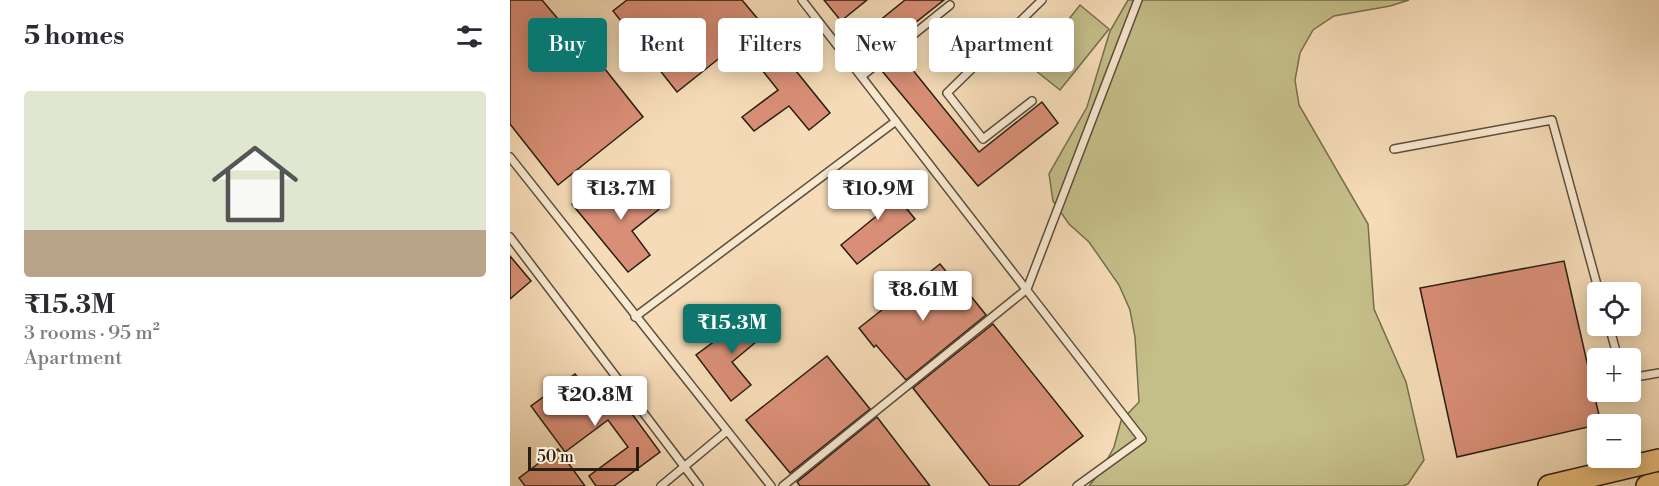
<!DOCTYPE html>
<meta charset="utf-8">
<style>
:root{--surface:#fff;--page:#f2f2f3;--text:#2b2b33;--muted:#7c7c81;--line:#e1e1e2;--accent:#0f766e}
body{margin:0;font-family:"Libre Bodoni",serif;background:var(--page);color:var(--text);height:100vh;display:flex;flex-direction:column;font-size:22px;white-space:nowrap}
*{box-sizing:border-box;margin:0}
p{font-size:20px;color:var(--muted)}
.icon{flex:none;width:33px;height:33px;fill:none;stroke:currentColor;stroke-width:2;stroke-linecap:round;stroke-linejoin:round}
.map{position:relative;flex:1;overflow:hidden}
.side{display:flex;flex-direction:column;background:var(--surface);width:510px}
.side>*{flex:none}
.hud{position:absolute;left:18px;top:18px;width:570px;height:54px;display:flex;gap:12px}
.fabs{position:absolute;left:1077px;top:282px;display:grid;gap:12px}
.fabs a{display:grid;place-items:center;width:54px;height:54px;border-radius:6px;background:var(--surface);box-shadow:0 3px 15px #0003;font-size:30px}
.scale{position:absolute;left:18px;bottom:15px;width:111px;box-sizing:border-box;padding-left:6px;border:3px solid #281e13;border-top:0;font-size:16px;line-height:21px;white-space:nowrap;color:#281e13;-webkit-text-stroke:4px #f8e8d0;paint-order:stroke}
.price{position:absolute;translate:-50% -51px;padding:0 14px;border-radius:6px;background:#fff;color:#222;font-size:20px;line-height:39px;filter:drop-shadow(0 2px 3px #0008)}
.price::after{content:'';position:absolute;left:50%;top:36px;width:18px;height:14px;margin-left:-9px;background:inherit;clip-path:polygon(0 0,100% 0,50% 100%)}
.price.active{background:var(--accent);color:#fff}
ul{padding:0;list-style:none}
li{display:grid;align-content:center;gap:12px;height:318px;padding:0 24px}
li+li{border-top:2px solid var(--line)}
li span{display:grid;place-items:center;height:186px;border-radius:6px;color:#555}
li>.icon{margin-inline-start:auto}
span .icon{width:108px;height:108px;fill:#fffc;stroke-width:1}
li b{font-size:26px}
h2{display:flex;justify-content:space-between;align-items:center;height:72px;padding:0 24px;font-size:26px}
.pill{padding:0 21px;border-radius:6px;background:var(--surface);box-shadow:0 3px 15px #0003;font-size:21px;line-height:54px}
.pill.active{background:var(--accent);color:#fff}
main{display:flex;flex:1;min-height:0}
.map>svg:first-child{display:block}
</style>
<main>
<section class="side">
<h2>5 homes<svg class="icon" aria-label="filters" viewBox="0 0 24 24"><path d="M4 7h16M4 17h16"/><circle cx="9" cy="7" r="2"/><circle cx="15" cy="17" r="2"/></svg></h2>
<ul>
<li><span style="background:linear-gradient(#dfe7d0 75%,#b9a48a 0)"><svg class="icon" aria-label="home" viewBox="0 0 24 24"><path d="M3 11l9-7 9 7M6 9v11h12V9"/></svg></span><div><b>₹15.3M</b><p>3 rooms · 95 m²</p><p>Apartment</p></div></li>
</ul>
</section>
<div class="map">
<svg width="1149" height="486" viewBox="0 0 1149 486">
<rect width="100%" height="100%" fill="#f5dbb7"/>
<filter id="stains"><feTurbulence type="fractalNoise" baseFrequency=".00333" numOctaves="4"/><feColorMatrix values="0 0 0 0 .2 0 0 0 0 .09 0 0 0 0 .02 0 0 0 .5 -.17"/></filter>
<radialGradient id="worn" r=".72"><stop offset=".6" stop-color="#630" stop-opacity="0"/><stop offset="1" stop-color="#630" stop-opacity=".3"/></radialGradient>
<g fill="#c4be89" stroke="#766e4e" stroke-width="1.5">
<path d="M618,0H899L880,6L824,16L803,30L790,53L785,80L789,105L858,224L864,309L896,382L914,460L898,484L893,486H579L591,471L604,447L611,421L629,402L625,337L620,310L609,285L579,242L559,224L543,201L539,174L577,107L600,31Z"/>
<path d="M570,5L599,29L550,90L521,67Z"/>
</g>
<g fill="#d98f77" stroke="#281e13" stroke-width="1.5">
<path d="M0,0H32L64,38L68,35L133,117L48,185L0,124Z"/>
<path d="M117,0H232L252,24L167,92L103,11Z"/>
<path d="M314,0H357L331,21Z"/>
<path d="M395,0H434L381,42L382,44L365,59L348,38Z"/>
<path d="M265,45L320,113L299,130L279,106L244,131L232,117L268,90L244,60Z"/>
<path d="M389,53L469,152L532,102L548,123L468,186L372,71L374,70L372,67Z"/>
<path d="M369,175L405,219L347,264L331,245L369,214L350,189Z"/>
<path d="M140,182L157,203L122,231L140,255L118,272L62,204L86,185L105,210Z"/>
<path d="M0,256L21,281L0,299Z"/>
<path d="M1054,261L1091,424L947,457L910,288Z"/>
<path d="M430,264L457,297L460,295L476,315L396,380L366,345L364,347L349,328Z"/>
<path d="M244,312L258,332L222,362L241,385L221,401L186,355L205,341L206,342Z"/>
<path d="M483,324L573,436L508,486H480L403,388Z"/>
<path d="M317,356L360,409L280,473L236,420Z"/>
<path d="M65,374L85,401L103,388L150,452L104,486H86L79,476L118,447L98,420L55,452L21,406Z"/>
<path d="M367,417L420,486H290L287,482Z"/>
<path d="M48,449L75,486H15L9,478Z"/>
</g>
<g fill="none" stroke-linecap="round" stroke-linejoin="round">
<defs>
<g id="service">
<path d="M292,0L632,439L567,486"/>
<path d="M352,76L440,5"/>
<path d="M522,101L473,139L437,93L532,0"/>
<path d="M884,149L1042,120L1089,292"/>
<path d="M0,157L261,486"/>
<path d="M0,237L189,486"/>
<path d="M125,317L386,121"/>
<path d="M1099,326L1108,358"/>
<path d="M1120,378L1149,373"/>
<path d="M151,486L217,431"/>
<path d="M273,486L517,289L628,0"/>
</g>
<g id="primary">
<path d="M1039,486L1149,460"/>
<path d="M1137,486L1149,483"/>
</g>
</defs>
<use href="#service" stroke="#5b4d3c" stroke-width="10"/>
<use href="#primary" stroke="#281e13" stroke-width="24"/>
<use href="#service" stroke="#f8e8d0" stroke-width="7"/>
<use href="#primary" stroke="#eabe7c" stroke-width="21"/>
</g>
<rect width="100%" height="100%" filter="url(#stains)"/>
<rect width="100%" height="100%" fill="url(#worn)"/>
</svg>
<div class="fabs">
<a><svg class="icon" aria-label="locate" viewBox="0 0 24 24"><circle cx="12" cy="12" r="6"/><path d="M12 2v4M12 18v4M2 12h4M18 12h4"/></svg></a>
<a>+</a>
<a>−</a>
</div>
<div class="scale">50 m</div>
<b class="price" style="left:111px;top:221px">₹13.7M</b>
<b class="price" style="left:368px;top:221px">₹10.9M</b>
<b class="price" style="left:413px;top:322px">₹8.61M</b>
<b class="price active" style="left:222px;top:355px">₹15.3M</b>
<b class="price" style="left:85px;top:427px">₹20.8M</b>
<div class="hud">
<a class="pill active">Buy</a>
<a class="pill">Rent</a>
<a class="pill">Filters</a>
<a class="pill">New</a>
<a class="pill">Apartment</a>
</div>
</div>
</main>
